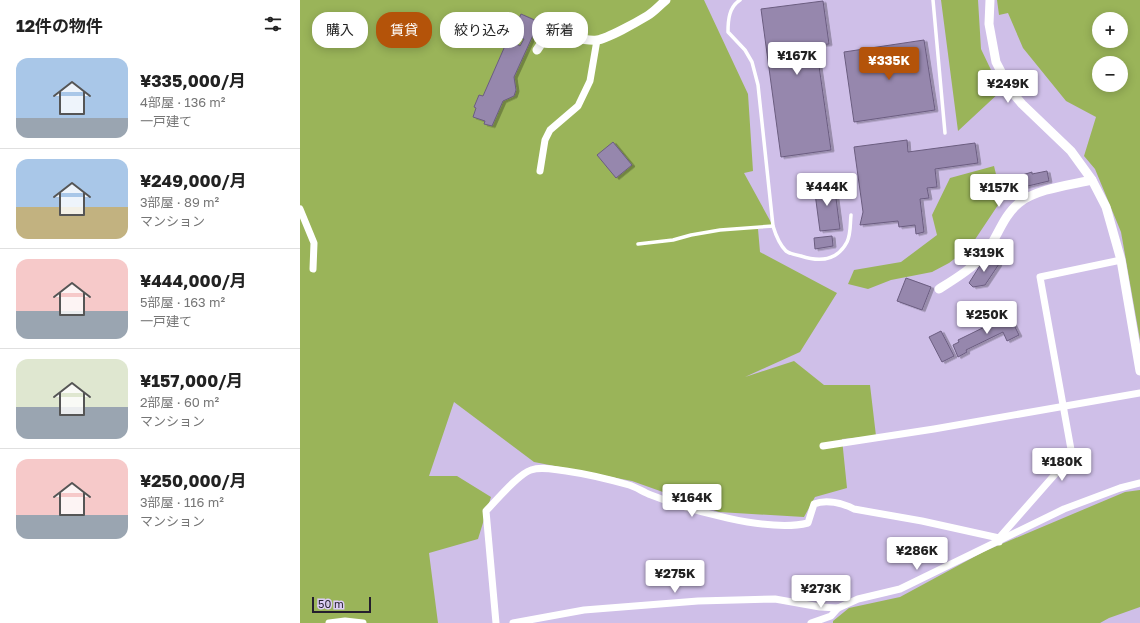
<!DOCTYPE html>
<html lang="ja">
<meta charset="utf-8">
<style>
:root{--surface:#fff;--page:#f6f6f6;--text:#222;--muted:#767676;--line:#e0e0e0;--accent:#b45309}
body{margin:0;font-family:"Golos Text","Noto Sans JP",sans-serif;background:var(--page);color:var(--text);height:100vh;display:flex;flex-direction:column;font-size:15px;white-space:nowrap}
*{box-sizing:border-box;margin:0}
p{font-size:13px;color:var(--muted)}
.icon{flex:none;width:22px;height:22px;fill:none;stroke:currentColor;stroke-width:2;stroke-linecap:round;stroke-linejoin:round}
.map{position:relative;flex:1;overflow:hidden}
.drawer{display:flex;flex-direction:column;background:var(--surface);width:300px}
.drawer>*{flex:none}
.guide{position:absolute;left:12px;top:12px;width:380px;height:36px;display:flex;gap:8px}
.fabs{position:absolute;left:792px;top:12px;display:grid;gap:8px}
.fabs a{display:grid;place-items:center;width:36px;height:36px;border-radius:50%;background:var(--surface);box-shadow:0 2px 10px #0003;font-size:20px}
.scale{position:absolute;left:12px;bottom:10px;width:59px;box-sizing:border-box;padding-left:4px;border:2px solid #241e2d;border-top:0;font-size:11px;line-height:14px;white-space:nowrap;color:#241e2d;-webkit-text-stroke:3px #dcccf5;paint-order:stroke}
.price{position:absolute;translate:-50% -34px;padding:0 9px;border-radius:4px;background:#fff;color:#222;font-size:13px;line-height:26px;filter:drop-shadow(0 1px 2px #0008)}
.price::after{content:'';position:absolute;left:50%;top:24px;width:12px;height:9px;margin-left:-6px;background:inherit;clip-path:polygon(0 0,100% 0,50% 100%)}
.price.on{background:var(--accent);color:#fff}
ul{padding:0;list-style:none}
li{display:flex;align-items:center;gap:12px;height:100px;padding:0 16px}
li+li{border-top:1px solid var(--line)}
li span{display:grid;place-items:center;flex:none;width:112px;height:80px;border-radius:12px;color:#555}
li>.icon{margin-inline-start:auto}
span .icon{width:48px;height:48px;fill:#fffc;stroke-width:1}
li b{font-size:17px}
h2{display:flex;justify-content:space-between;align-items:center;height:48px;padding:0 16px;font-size:17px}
.pill{padding:0 14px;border-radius:16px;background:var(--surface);box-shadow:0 2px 10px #0003;font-size:14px;line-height:36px}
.pill.on{background:var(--accent);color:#fff}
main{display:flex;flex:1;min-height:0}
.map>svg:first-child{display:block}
</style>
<main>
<section class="drawer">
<h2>12件の物件<svg class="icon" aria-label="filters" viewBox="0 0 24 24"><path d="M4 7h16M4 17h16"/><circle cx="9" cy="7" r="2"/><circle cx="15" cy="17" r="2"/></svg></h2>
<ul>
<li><span style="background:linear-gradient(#a9c7e8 75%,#9aa5b1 0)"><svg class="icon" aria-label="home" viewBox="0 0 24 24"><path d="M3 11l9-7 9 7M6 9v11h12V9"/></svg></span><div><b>¥335,000/月</b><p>4部屋 · 136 m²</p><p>一戸建て</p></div></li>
<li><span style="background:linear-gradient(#a9c7e8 60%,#c2b280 0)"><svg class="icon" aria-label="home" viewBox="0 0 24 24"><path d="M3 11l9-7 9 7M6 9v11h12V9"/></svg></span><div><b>¥249,000/月</b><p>3部屋 · 89 m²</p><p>マンション</p></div></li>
<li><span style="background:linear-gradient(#f6c9c9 65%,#9aa5b1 0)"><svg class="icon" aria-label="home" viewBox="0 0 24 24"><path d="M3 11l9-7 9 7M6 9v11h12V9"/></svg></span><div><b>¥444,000/月</b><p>5部屋 · 163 m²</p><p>一戸建て</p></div></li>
<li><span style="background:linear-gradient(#dfe7d0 60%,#9aa5b1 0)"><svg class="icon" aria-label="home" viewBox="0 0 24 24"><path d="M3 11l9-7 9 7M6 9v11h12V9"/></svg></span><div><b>¥157,000/月</b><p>2部屋 · 60 m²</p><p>マンション</p></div></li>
<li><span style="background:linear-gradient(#f6c9c9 70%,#9aa5b1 0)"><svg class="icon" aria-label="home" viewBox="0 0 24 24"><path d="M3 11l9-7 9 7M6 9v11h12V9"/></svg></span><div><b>¥250,000/月</b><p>3部屋 · 116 m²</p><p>マンション</p></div></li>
</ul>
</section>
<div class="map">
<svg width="840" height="623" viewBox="0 0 840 623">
<defs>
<filter id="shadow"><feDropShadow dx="3" dy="1.5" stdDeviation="0" flood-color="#0004"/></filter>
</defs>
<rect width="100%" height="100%" fill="#cfbfe8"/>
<g fill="#9ab459" fill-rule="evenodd">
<path d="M0,0H404L448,94L453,171L444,173L473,226L458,229L460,252L537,293L500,352L445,377L494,361L524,385H570L576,436L542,439L547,488L515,497L504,517L419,512L332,481L234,462L154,402L129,476H157L191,497L178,539L129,553L138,623H0Z"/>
<path d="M641,0H678L681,49L701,91L658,131Z"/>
<path d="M697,0H840V340L821,232L795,169L784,156L796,117L766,101L723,48L708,13L699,15ZM799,19H821V41H799ZM799,63H821V85H799Z"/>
<path d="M694,166L702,199L670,247L649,263L632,272L591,280L568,289L548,284L554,270L601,262L637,235L632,215L650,178Z"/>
<path d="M840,490V607L809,618L800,623H533V621L549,608L600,597L685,551L825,492Z"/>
</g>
<g fill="#9687ad" stroke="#6b5d80" filter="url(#shadow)">
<path d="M523,1L529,44L516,45L531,150L481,157L461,9Z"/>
<path d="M221,14L239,22L214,77L216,90L214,96L203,101L192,126L184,124L185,121L173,117L176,108L174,107L179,95L183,96L208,39L220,46L224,39L212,34Z"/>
<path d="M624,40L635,110L554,122L544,52Z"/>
<path d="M607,140L608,152L675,143L678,163L635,169L637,187L627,188L629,198L620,199L624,232L616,234L615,225L599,227L598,221L560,225L563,212L554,147Z"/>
<path d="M313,142L332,165L316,178L297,155Z"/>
<path d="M747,171L749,181L711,190L709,179L732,172V174Z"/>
<path d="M534,183L540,229L520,231L514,186Z"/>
<path d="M532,236L533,246L515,249L514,238Z"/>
<path d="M686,256L699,264L685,285L673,287L669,283Z"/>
<path d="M606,278L631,287L622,310L597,301Z"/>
<path d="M709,315L719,335L707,341L703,332L666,350L667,352L658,357L653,345L659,342L658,340Z"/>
<path d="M641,331L654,356L642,362L629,337Z"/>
</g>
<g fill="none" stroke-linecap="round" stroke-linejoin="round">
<g stroke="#fff" stroke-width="3.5">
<path d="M440,0C429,7 428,20 428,32L445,50L452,62L458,85L473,226C476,236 479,244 486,251C490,254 496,255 501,256C519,262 537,261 547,242C551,234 550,224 551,215"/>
<path d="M633,0L645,133"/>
<path d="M338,244L373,240L391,235L420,230L473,226"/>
</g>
<g stroke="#fff" stroke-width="7">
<path d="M240,171L245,140L250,130L278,106L290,81L297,40"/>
<path d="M0,209L14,243L13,269"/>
<path d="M523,446L634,429L840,393"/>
<path d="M699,542V538L772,455L740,277L821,260"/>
<path d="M29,623L45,621L63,623"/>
<path d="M196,623L186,511C196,501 218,474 231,470C242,466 255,470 266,471C287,474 308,479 329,485C336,487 343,492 351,495C389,510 468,533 508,523L514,504C526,499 543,503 554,509L622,521L699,538"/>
<path d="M213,623L284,610L398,601L475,599L520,607L538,608L558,599L600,589L764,509L820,488L840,483"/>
<path d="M511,623L531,616L538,608"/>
</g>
<g stroke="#fff" stroke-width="9">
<path d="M690,0L689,24L696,62L711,91L722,104L771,151L792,180L806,207L821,260L840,371"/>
<path d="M237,50C254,20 273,43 297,40C307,39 337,22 347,16C354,12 360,5 366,0"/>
<path d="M639,289C655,279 675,267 687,251C698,236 703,216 719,203C736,189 770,185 792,180"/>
</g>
</g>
</svg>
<div class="fabs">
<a>+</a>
<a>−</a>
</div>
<div class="scale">50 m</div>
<b class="price" style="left:497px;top:76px">¥167K</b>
<b class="price on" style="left:589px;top:81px">¥335K</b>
<b class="price" style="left:708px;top:104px">¥249K</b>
<b class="price" style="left:527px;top:207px">¥444K</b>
<b class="price" style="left:699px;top:208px">¥157K</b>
<b class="price" style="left:684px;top:273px">¥319K</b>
<b class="price" style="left:687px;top:335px">¥250K</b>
<b class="price" style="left:762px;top:482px">¥180K</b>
<b class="price" style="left:392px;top:518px">¥164K</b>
<b class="price" style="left:617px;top:571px">¥286K</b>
<b class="price" style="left:375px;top:594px">¥275K</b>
<b class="price" style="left:521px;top:609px">¥273K</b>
<div class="guide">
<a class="pill">購入</a>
<a class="pill on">賃貸</a>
<a class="pill">絞り込み</a>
<a class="pill">新着</a>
</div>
</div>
</main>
